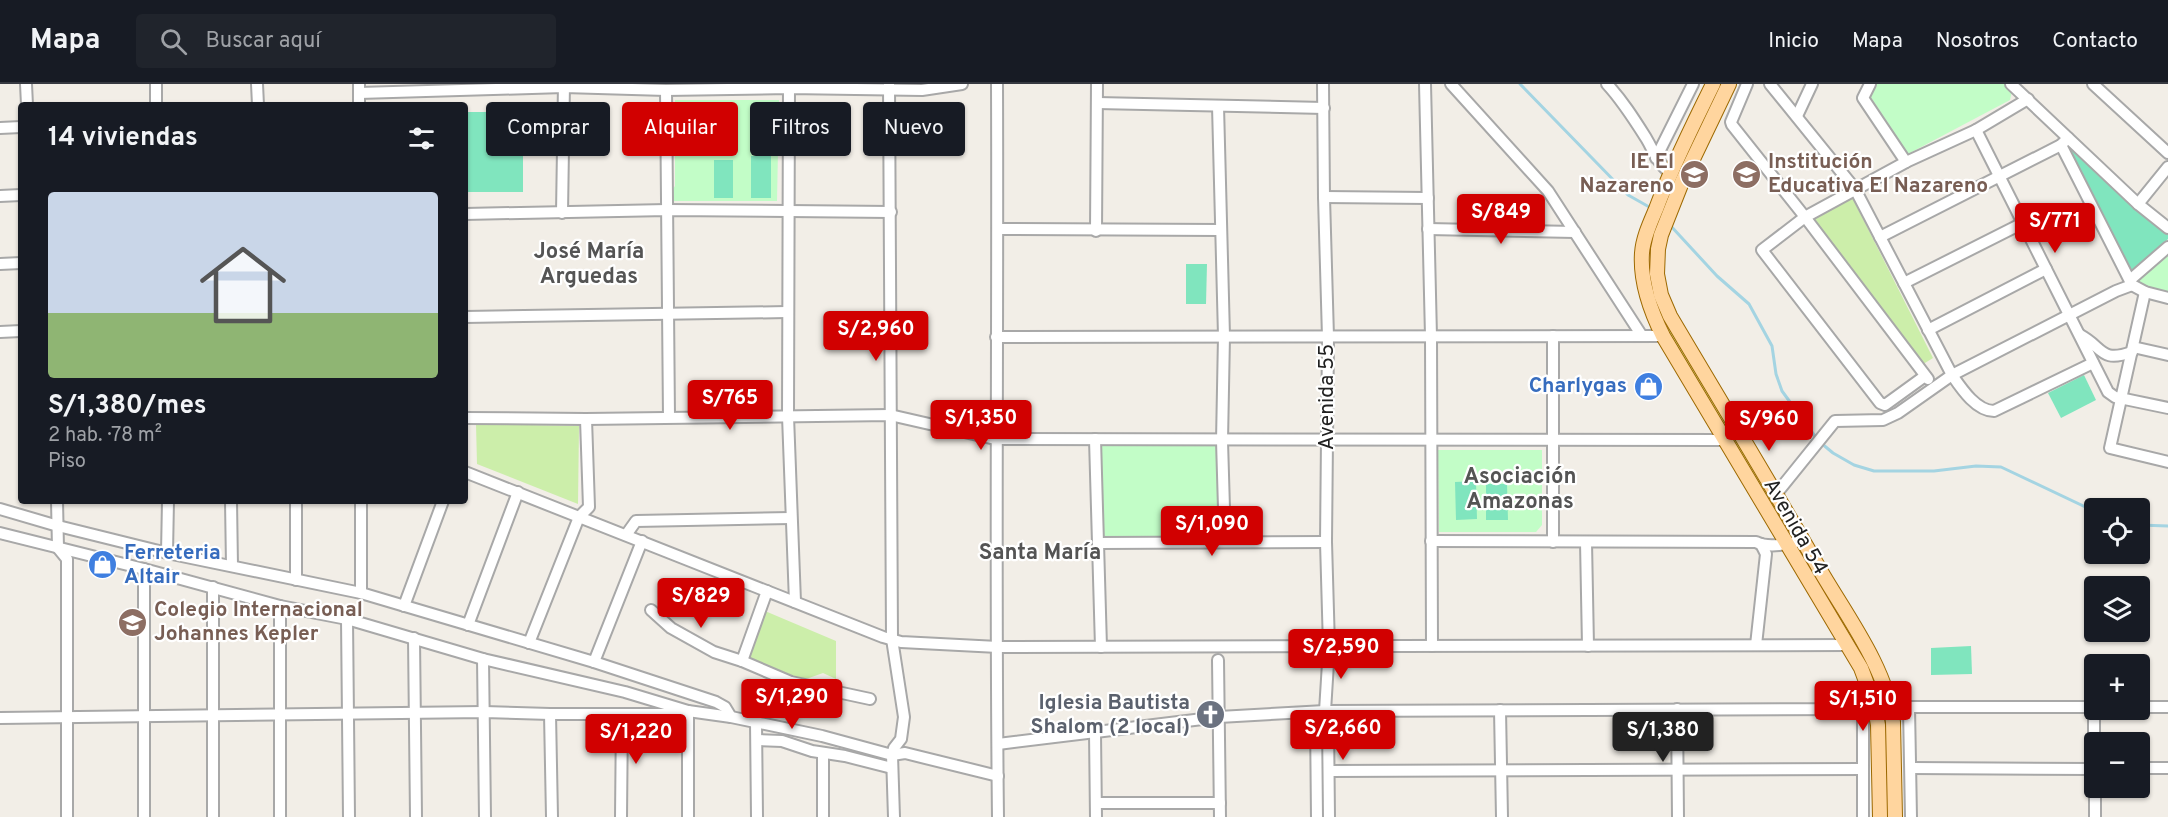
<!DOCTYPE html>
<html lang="es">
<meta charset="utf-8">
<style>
:root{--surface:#171b24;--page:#20242c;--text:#f1f3f6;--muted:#9ea1a6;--line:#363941;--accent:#d10000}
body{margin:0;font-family:Overpass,sans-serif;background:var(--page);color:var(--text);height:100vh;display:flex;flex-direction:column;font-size:22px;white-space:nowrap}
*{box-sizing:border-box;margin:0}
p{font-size:20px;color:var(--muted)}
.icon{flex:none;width:33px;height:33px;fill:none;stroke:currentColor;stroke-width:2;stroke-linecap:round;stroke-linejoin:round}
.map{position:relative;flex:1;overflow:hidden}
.panel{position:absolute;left:18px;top:18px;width:450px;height:402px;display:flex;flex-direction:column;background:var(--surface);border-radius:6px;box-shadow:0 2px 4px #0004}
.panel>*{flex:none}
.guide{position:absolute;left:486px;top:18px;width:570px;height:54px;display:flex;gap:12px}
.buttons{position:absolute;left:2084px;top:414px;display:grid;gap:12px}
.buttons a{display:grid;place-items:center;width:66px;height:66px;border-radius:6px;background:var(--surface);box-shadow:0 2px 4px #0004;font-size:30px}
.price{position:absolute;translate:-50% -51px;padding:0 14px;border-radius:6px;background:var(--accent);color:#fff;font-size:20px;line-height:39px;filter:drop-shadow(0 2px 3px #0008)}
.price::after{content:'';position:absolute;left:50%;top:36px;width:18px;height:14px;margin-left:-9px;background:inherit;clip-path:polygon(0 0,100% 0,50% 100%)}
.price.on{background:#222;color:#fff}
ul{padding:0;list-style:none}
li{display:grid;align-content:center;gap:12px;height:318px;padding:0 30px}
li span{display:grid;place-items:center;height:186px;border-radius:6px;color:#555}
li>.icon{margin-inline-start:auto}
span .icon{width:108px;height:108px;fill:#fffc;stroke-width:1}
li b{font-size:26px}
h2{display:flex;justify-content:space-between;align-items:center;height:72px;padding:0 30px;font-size:26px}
.chip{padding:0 21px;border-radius:6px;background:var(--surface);box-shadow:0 2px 4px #0004;font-size:21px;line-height:54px}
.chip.on{background:var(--accent);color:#fff}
header{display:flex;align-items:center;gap:36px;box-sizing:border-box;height:84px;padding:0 30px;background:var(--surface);border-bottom:2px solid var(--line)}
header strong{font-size:28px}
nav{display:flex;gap:33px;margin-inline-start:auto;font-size:21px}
.search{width:420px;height:54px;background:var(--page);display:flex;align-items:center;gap:15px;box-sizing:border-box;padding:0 21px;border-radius:6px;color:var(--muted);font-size:22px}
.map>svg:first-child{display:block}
</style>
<header>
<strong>Mapa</strong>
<div class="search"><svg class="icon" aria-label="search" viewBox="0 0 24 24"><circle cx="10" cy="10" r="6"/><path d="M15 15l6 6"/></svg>Buscar aquí</div>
<nav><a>Inicio</a><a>Mapa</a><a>Nosotros</a><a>Contacto</a></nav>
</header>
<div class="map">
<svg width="2168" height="733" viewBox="0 0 2168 733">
<rect width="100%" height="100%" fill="#f2eee7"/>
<g fill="#cea">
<path d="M1852,113L1933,274L1920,282L1812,137L1814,133Z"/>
<path d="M1649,187H1651L1785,436L1780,437L1660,236L1653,219Z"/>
<path d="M476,340L579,342L578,420L477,380Z"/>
<path d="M1812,482L1871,582L1888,630L1889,733H1884L1882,643L1808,484Z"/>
<path d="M765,527L836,557V595L823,589L809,594H799L749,574Z"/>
</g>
<g fill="#c2fdc7">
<path d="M1876,0H2004L2012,7L2010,16L1908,70L1870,12Z"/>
<path d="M675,16H779L777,117H673V105L675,102Z"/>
<path d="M2168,168V208L2144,201L2136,196Z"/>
<path d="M1100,360L1219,361L1220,456H1102Z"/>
<path d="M1438,366H1542V441L1536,448H1439Z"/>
</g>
<g fill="#80e5be">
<rect x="465" y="28" width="58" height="80"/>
<path d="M734,58L735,70H701V59Z"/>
<path d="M2072,64L2168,149V155L2131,191L2069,66Z"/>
<rect x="751" y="72" width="20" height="42"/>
<rect x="714" y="76" width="19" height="38"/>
<path d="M1186,180H1207L1206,220H1186Z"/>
<path d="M2084,291L2096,316L2061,334L2048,309Z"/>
<path d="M1476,397L1477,435L1456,436L1455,398Z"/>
<path d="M1486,400H1507L1508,436H1486Z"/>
<path d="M1971,562L1972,590L1931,591V564Z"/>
</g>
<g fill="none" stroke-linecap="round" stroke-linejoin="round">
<g stroke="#a4d4e2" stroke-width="3">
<path d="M1520,0L1628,111L1651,124"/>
<path d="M1669,140L1717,192L1749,220L1772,262L1776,290L1782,307L1817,355"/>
<path d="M1821,359L1833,369L1854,381L1874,387H1934L1976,382L2001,383L2094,427"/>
<path d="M2139,441L2168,442"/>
</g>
<defs>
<g id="minor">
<path d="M26,0L27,21"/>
<path d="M257,0L258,21"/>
<path d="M789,0L788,332L795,518"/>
<path d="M889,0L892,555L904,633L901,655L894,664L892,671L894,733"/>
<path d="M997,0C998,244 995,489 998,733"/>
<path d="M1323,0L1324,113L1328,253L1326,458L1329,563L1325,627L1328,639L1329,733"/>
<path d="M1425,0L1431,252L1432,562"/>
<path d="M1451,0L1548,107L1642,252"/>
<path d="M1607,0C1622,16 1634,35 1646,54C1655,69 1656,77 1670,89"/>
<path d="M1747,0L1731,38L1732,41L1805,133L1928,295"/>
<path d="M1770,0L1855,105L1952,291C1961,304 1976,327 1994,327L2093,279"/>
<path d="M1870,0L1863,14L1906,78"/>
<path d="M2011,0L2138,120L2168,144"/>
<path d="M2093,0L2168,69"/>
<path d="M666,6L669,333"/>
<path d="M359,9L564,3L666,6L789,4L922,6L962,0"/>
<path d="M1097,19L1324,24"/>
<path d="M156,21V0"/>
<path d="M359,21V0"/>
<path d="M1218,22L1224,252L1222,357L1225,458"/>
<path d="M1797,32L1812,0"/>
<path d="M0,44L21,43"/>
<path d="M1976,46L2108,308L2115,313L2168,324"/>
<path d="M2061,61L2132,201L2145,208L2168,214"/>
<path d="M1656,74L1693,0"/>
<path d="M0,112L21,111"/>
<path d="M1324,113L1428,114"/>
<path d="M2138,120L2168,83"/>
<path d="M562,129L564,0"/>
<path d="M465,130L667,126L891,128"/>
<path d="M998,145L1221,146"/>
<path d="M1428,145L1575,148"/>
<path d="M1096,147L1097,0"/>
<path d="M1880,153L2061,61L2068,54"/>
<path d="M0,180L21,179"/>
<path d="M2130,196L2168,163"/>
<path d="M1904,199L2023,139"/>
<path d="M2145,208L2110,364L2168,378"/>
<path d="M465,233L787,228"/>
<path d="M1928,246L2046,185"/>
<path d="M0,248L21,247"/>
<path d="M2080,251C2104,264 2100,279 2132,268"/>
<path d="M996,253L1663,252"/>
<path d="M2133,263L2168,271"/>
<path d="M1925,292L1885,321L1880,319L1762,166L1805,133L1906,78L1976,46L2028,15"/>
<path d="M465,334L586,335L890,331L995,355L1726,356"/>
<path d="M1095,355L1101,563"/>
<path d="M465,388L883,553L901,558L998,563L1848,561"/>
<path d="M1776,410L1835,337L1883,336L1898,329L1952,291L2116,207L2132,201"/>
<path d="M57,417L58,464L67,475V733"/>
<path d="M231,417L232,482"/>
<path d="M361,417V509"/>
<path d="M0,425L58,442L167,469L361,509L594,578L716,618L725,623L731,633"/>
<path d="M0,449L144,485L280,522L347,535L483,575L625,608L688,627L731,633L822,652L892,671L905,669L998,692"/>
<path d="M626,451L636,437L791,434"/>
<path d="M1431,457L1756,458C1769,465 1789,460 1803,456"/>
<path d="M1553,458V252"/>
<path d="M1586,458L1588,562"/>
<path d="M1098,459L1326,458"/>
<path d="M167,469L168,417"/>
<path d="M144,485V733"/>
<path d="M296,496V417"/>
<path d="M404,522L443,417"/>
<path d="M651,526L671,544L714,568L742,577L791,598L870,615"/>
<path d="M347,535L349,733"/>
<path d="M468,541L518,408"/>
<path d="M414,554L416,733"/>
<path d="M529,559L579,433L589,423L586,335"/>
<path d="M1756,561L1766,470L1761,460"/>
<path d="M483,575L485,733"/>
<path d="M1218,576L1220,733"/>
<path d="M742,577L767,507"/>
<path d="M594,578L642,457"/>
<path d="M1891,623H2094"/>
<path d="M2094,623V658"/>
<path d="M2139,623H2168"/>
<path d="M1909,624L1911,733"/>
<path d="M1677,625L1678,733"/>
<path d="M1863,625V733"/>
<path d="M1500,626L1502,733"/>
<path d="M550,630L552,733"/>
<path d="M0,634L484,628L550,630H664L688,627V733"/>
<path d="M756,638L757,733"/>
<path d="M1095,649L1096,733"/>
<path d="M757,656L782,657L812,667L845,672L892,684"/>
<path d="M998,660L1219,633L1325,627L1863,625L1874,619"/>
<path d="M823,669V733"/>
<path d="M1911,684L2094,685"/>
<path d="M2139,684H2168"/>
<path d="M1329,687L1863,685"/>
<path d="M2095,704V733"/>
<path d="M1096,719H1220"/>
<path d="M213,733V503"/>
<path d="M280,733V522"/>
<path d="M621,733L622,630"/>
<path d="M1317,733L1316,635L1325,627"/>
</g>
<g id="major">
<path d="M1713,0C1693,41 1672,82 1656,125C1650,139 1643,154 1642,169C1640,198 1650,226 1663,252L1861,584L1874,619L1878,641L1880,733"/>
<path d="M1729,0L1682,98L1661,151L1658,165L1657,190L1661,211L1670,232C1721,318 1773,404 1823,491C1849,535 1887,586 1893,638L1895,733"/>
</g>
</defs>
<use href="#minor" stroke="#a8a8a8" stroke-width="14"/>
<use href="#major" stroke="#9d6900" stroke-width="16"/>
<use href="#minor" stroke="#fff" stroke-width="10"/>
<use href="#major" stroke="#ffd59e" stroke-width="14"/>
</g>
<defs>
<symbol id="school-disc" viewBox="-11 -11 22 22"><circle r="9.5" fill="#8d6e63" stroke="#fff"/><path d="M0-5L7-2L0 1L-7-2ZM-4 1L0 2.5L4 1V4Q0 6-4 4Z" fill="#fff"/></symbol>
<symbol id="shop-disc" viewBox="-11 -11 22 22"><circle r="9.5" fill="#3f7fe0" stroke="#fff"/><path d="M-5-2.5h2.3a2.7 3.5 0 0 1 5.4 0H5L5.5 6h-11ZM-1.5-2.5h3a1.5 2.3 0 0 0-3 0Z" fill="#fff"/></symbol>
<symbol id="church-disc" viewBox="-11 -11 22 22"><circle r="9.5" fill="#6b7280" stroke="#fff"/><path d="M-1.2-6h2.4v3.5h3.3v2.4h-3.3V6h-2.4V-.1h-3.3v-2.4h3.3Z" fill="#fff"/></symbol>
</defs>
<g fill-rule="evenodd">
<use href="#school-disc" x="1678" y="74" width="33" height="33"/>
<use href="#school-disc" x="1730" y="74" width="33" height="33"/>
<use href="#shop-disc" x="1632" y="286" width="33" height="33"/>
<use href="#shop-disc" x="86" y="464" width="33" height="33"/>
<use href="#school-disc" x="116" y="522" width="33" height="33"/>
<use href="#church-disc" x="1194" y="614" width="33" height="33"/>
</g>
<g text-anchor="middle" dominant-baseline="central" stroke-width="4.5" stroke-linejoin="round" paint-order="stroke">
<g font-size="21" font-weight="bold" fill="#785e54" stroke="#fff" text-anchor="start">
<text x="1674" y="78" text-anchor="end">IE El<tspan x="1674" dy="24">Nazareno</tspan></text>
<text x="1768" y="78">Institución<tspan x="1768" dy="24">Educativa El Nazareno</tspan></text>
<text x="154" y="526">Colegio Internacional<tspan x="154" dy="24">Johannes Kepler</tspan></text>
</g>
<g font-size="21" font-weight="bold" fill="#366cbe" stroke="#fff" text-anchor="end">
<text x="1627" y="302">Charlygas</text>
<text x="124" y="469" text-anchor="start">Ferreteria<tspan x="124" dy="24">Altair</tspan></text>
</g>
<g font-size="21" fill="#212121" stroke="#fff">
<text transform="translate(1327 313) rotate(-90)">Avenida 55</text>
<text transform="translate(1795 443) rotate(60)">Avenida 54</text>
</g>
<g font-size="21" font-weight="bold" fill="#5b616d" stroke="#fff" text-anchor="end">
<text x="1190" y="619">Iglesia Bautista<tspan x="1190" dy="24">Shalom (2 local)</tspan></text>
</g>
<g font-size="22" font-weight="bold" fill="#545454" stroke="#fff">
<text x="589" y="168">José María<tspan x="589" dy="25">Arguedas</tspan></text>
<text x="1520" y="393">Asociación<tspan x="1520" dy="25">Amazonas</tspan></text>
<text x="1040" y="469">Santa María</text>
</g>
</g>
</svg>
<div class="buttons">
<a><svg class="icon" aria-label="locate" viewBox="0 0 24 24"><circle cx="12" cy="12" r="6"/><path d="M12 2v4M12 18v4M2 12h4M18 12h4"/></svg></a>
<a><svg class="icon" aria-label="layers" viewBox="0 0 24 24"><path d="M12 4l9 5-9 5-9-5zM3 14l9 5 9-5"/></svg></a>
<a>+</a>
<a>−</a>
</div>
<b class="price" style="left:1501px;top:161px">S/849</b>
<b class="price" style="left:2055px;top:170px">S/771</b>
<b class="price" style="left:876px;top:278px">S/2,960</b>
<b class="price" style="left:730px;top:347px">S/765</b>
<b class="price" style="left:981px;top:367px">S/1,350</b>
<b class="price" style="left:1769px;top:368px">S/960</b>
<b class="price" style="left:1212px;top:473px">S/1,090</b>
<b class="price" style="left:701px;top:545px">S/829</b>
<b class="price" style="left:1341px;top:596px">S/2,590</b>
<b class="price" style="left:792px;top:646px">S/1,290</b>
<b class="price" style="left:1863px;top:648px">S/1,510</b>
<b class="price" style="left:1343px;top:677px">S/2,660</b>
<b class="price on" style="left:1663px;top:679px">S/1,380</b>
<b class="price" style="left:636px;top:681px">S/1,220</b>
<div class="guide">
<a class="chip">Comprar</a>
<a class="chip on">Alquilar</a>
<a class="chip">Filtros</a>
<a class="chip">Nuevo</a>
</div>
<section class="panel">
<h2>14 viviendas<svg class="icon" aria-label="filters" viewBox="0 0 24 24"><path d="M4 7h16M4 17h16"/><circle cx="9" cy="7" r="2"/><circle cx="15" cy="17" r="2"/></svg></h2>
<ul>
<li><span style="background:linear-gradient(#c9d6e8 65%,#8fb573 0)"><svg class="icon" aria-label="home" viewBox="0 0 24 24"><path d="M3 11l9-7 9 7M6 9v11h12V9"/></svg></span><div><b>S/1,380/mes</b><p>2 hab. · 78 m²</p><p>Piso</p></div></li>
</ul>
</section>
</div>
